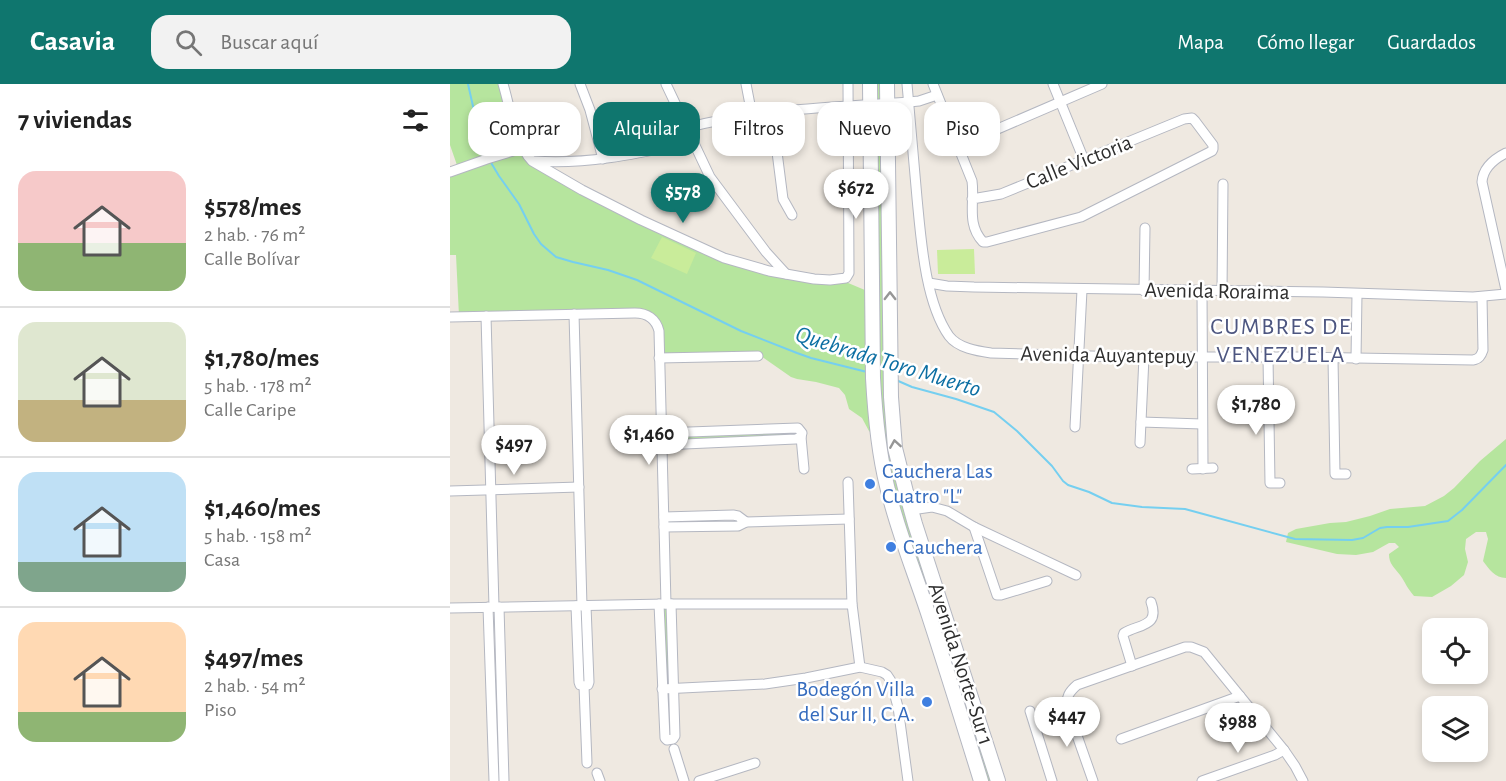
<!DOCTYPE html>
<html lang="es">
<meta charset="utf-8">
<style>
:root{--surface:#fff;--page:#f2f2f2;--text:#222;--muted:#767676;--line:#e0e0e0;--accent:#0f766e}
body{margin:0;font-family:"Alegreya Sans",sans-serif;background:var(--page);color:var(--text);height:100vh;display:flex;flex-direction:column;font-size:22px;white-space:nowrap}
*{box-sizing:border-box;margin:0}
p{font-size:20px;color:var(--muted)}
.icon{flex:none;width:33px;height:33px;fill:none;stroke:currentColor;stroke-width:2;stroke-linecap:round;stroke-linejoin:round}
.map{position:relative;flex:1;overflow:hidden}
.panel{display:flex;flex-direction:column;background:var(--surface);width:450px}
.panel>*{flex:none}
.guide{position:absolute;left:18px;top:18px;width:570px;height:54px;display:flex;gap:12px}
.controls{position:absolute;left:972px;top:534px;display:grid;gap:12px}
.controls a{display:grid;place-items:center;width:66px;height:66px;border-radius:12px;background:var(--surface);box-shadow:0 3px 9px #0003;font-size:30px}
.price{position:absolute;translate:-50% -51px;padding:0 14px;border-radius:21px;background:#fff;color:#222;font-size:20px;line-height:39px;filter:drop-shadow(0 2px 3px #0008)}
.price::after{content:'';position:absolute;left:50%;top:36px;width:18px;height:14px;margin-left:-9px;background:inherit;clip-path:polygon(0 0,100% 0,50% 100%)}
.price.active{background:var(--accent);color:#fff}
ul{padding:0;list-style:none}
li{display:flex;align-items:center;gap:18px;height:150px;padding:0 18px}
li+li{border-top:2px solid var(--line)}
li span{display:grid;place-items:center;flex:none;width:168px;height:120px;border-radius:18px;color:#555}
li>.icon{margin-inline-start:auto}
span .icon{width:72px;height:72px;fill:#fffc;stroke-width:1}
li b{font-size:26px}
h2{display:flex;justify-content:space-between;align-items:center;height:72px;padding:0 18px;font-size:26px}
.tag{padding:0 21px;border-radius:18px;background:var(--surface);box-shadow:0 3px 9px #0003;font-size:21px;line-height:54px}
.tag.active{background:var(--accent);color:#fff}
header{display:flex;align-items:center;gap:36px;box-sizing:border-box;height:84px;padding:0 30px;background:var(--accent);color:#fff}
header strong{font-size:28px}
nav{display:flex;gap:33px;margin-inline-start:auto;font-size:21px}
.search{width:420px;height:54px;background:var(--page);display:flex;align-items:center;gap:15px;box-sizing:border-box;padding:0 21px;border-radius:18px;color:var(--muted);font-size:22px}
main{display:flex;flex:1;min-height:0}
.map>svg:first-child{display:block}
</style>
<header>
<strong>Casavia</strong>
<div class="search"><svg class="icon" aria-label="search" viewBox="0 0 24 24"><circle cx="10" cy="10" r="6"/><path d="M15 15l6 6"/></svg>Buscar aquí</div>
<nav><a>Mapa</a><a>Cómo llegar</a><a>Guardados</a></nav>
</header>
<main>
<section class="panel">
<h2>7 viviendas<svg class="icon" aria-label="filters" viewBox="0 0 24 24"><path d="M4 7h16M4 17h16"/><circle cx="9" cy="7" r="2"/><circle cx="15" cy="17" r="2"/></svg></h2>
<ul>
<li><span style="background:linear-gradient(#f6c9c9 60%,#8fb573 0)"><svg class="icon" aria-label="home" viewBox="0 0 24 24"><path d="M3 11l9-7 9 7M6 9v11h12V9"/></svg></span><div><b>$578/mes</b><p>2 hab. · 76 m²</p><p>Calle Bolívar</p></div></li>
<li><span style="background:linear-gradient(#dfe7d0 65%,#c2b280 0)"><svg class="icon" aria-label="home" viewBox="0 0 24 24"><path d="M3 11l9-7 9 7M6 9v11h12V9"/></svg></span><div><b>$1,780/mes</b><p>5 hab. · 178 m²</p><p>Calle Caripe</p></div></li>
<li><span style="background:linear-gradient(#bfe0f5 75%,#7fa58c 0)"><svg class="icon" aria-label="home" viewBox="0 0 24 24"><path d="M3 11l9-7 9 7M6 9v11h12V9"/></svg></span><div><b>$1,460/mes</b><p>5 hab. · 158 m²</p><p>Casa</p></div></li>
<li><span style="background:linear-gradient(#ffd9b3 75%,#8fb573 0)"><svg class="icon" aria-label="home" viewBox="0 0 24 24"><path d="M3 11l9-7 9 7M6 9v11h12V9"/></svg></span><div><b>$497/mes</b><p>2 hab. · 54 m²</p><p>Piso</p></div></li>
</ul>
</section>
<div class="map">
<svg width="1056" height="697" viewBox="0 0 1056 697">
<rect width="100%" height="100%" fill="#efe9e1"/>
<g fill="#b6e59e">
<path d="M0,0H53L82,77L274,174L391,196L422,209L420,0H437L445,364L548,697H531L423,350L419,347L412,334L399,325L395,311L389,304L366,298L347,295L341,293L311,272L209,274V247L197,231L9,232L6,171H0V88L8,84L0,61Z"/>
<path d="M348,344L351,353L212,361V349Z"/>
<path d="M1056,355V494C1045,494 1039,485 1033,477L1038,455L1036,448H1026L1016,455L1015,465L1018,478L1014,491L1001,502L982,513L964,512C957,504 955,498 950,491C944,483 939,480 939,470L949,463L945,459H939L923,468L906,471L887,470L836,458L838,449L846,445L880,439L896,438L920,432L940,425L975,422L994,412L1004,404L1030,377Z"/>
<path d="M209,520H221L225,652L217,656Z"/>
</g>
<g fill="#c9ec9a">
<path d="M212,153L246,169L237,190L201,174Z"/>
<path d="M524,165L525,190H488L487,166Z"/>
</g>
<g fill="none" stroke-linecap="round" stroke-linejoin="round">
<g stroke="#75cff0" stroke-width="2">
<path d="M18,0L29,49L38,72"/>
<path d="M40,77L49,92L69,120L84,150L91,160L106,173L123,178L158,186L187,196L291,247L347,269L361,274L417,288"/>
<path d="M446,296L462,303L506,315L544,328L567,347L602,382L613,397L618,401L639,408L662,419L692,423L735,425L845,455L902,456L913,454L930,444L937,443H958L998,437L1012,426L1056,381"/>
</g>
<defs>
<g id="street">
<path d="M53,0C60,23 65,59 82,77L132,106L191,136L274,174L319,187L364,195L380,196L396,194L399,189L398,0"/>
<path d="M130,0L140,26L153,75"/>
<path d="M216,0L260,93L316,168L336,190"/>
<path d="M296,0L302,31"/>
<path d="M457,0C460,38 464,76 467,114C471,155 475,218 499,252C508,264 527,267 541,269L674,273H847L1023,276C1029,275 1031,272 1033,266L1032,213"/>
<path d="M483,0L522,97C525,118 516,140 533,158H537L631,133L762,67L763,65V61L745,37L742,34L734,35L551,110L522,115"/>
<path d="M603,0L634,76"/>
<path d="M322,29L333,115L342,131"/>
<path d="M236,44C308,25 384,23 459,18L469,17L487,11"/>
<path d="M508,62L652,0"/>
<path d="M1056,69C1044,75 1033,84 1032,98L1056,206"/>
<path d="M84,77C139,81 190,69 242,58"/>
<path d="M0,88L37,75L73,64"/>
<path d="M479,199L497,202L524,203L873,208L1023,213L1056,210"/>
<path d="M694,207L695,144"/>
<path d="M752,207L753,385"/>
<path d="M772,208L773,100"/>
<path d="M124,230L132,522"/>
<path d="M36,232L44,523"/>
<path d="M0,233L185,229C197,229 206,235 209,247L216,520"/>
<path d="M818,273L820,399H830"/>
<path d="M209,274L308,272"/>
<path d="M883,274L885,390H896"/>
<path d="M906,275L907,210"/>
<path d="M691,338L752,340"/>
<path d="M625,343L632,206"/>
<path d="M212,349L348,344L352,349L351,353L346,355L212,361"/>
<path d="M351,353L354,385"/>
<path d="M690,359L694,273"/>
<path d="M742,385L763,384"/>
<path d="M398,398L402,520L410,583"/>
<path d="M0,407L129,403"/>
<path d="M461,426L482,423L497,427L524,443L626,491"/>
<path d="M214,433L283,431L288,432L296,438"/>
<path d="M214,443L288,442L296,438L399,435"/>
<path d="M524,443L547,511H551L597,497"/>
<path d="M209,520L215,654L217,656L223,655L225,652L221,520"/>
<path d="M126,522L129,598L130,601L134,602L137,679"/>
<path d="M38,523L44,697"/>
<path d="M49,523L54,697"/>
<path d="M0,524L216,520H402"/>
<path d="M682,582L673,552L674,549C689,540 710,543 701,518"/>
<path d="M134,602L138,601L139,598L136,522"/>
<path d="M212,605L315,600L356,594L410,583L432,588L437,591L441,597L448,623L458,697"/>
<path d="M580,627L602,697"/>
<path d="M671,655L790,612"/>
<path d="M224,665L234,697"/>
<path d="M147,689L150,697"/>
<path d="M249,697L305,679"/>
<path d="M643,697L617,623C616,613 619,608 627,601L735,563H741L754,568L834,666L845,682L853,697"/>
<path d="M752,697L825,671L834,666"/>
</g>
<g id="secondary">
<path d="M420,0L423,294C425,330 428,366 437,402C447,446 465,489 479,532C497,587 514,642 531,697"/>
<path d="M437,0L441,313L445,364L456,408L465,440L548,697"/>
</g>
</defs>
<use href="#street" stroke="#b4b7c1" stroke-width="11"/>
<use href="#secondary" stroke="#b4b7c1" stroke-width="16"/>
<use href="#street" stroke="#fff" stroke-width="9"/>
<use href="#secondary" stroke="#fff" stroke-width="14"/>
</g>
<defs><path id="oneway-chevron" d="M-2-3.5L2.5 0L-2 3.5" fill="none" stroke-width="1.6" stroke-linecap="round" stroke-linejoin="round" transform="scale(1.5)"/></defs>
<g stroke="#969696">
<use href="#oneway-chevron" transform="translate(440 212) rotate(-90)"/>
<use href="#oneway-chevron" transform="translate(445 360) rotate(-99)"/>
</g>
<g fill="#3f7fe0" stroke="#fff" stroke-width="2">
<circle cx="420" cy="400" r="6"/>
<circle cx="441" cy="463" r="6"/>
<circle cx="477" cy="618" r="6"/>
</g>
<g text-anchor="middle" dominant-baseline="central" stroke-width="5" stroke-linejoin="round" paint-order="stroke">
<g font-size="22" fill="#2e2e2e" stroke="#fff">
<text transform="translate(629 78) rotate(-22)">Calle Victoria</text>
<text transform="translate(767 207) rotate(1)">Avenida Roraima</text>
<text transform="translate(658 271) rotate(1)">Avenida Auyantepuy</text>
<text transform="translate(511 580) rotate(72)">Avenida Norte-Sur 1</text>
</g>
<g font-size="22" fill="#366cbe" stroke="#fff" text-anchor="start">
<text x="432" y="387">Cauchera Las<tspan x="432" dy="25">Cuatro "L"</tspan></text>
<text x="453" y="463">Cauchera</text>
<text x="465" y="605" text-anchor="end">Bodegón Villa<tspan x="465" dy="25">del Sur II, C.A.</tspan></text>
</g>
<g font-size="24" letter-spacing="1.5" fill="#4d5680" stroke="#fff">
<text x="831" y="243">CUMBRES DE<tspan x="831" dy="28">VENEZUELA</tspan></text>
</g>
<g font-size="24" font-style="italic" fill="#0d6fa3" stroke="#fff">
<text transform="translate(438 278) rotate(17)">Quebrada Toro Muerto</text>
</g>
</g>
</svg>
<div class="controls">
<a><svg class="icon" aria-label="locate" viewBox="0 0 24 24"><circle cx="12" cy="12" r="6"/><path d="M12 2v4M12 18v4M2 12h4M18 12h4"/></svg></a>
<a><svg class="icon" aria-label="layers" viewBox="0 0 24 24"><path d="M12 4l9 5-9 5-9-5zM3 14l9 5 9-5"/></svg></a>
</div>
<b class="price" style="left:406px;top:136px">$672</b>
<b class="price active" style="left:233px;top:140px">$578</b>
<b class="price" style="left:806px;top:352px">$1,780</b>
<b class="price" style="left:199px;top:382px">$1,460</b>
<b class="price" style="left:64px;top:392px">$497</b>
<b class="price" style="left:617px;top:664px">$447</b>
<b class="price" style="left:788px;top:670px">$988</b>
<div class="guide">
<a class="tag">Comprar</a>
<a class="tag active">Alquilar</a>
<a class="tag">Filtros</a>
<a class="tag">Nuevo</a>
<a class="tag">Piso</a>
</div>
</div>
</main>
